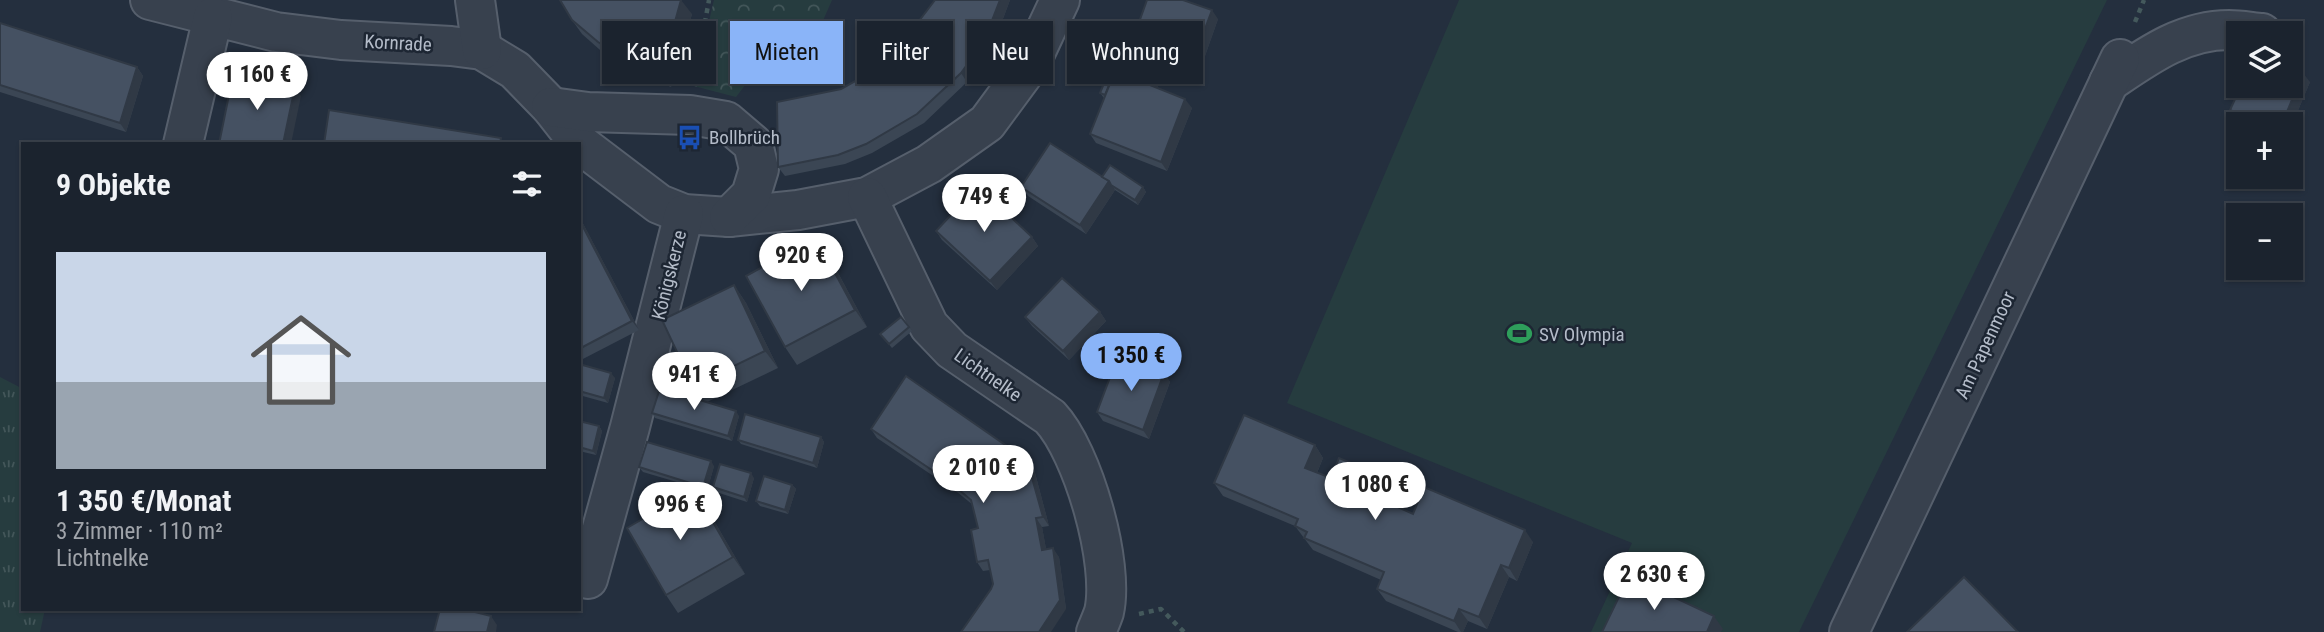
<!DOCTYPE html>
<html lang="de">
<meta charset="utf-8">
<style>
:root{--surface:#1b232e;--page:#242b36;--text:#f1f3f6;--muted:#a0a4aa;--line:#39404a;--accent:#8ab4f8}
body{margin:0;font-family:"Roboto Condensed",sans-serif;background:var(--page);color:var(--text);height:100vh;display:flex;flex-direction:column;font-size:26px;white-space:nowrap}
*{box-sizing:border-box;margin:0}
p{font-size:23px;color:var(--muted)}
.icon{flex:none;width:38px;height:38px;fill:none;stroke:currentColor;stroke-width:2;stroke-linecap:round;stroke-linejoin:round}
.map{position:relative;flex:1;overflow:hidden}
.details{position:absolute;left:21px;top:142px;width:560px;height:469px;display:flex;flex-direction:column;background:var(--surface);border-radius:0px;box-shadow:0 2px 5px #0004,0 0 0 2px var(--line)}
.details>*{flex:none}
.banner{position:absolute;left:602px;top:21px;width:665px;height:63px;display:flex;gap:14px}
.fabs{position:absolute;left:2226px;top:21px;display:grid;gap:14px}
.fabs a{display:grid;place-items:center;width:77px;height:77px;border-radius:0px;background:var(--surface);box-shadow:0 2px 5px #0004,0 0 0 2px var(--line);font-size:35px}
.price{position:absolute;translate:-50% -60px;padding:0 16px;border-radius:24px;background:#fff;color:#222;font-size:23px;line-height:46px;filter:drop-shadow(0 2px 4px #0008)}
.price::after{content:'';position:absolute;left:50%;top:42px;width:21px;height:16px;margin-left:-10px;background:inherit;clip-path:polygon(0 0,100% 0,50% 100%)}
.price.on{background:var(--accent);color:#111}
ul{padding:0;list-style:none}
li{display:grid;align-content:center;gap:14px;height:371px;padding:0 35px}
li span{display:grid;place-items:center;height:217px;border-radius:0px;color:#555}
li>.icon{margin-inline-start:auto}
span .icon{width:126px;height:126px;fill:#fffc;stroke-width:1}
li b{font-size:30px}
h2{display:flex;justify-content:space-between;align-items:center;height:84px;padding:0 35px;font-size:30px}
.chip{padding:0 24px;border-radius:0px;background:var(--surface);box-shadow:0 2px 5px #0004,0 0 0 2px var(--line);font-size:24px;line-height:63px}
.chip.on{background:var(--accent);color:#111}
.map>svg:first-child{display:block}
</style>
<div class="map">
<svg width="2324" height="632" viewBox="0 0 2324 632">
<defs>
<pattern id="grass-tufts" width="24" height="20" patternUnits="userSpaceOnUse" patternTransform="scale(1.75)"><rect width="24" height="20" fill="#263c3f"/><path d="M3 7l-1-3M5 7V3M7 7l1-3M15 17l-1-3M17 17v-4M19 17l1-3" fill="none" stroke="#435659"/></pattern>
<pattern id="park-crowns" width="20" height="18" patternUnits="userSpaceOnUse" patternTransform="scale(1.75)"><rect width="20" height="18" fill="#263c3f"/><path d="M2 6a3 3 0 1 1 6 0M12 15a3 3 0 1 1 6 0" fill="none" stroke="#435659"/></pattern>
</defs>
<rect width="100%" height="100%" fill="#242f3e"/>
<path fill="url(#grass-tufts)" d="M0,377L23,389V609H45L40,632H0Z"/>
<path fill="url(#park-crowns)" d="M714,0H832L817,34L762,63L736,97L694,86Z"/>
<path fill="#263c3f" d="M1459,0H2107L1799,632H1591L1632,543L1287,403Z"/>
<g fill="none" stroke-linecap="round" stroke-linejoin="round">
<defs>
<g id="minor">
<path d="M150,0L276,32L341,40L451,46L482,50L515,70L551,107L580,144L659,204L684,214L729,217L798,210L867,197L929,164L987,123L1029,66L1060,0"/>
<path d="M475,0L482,50"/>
<path d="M2109,82C2146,57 2182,30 2229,30C2240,30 2251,32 2262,33"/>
<path d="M551,107L588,112L690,115L726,121L753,144L759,169L751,195L729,217"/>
<path d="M183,144L213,17"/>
<path d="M867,197L929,326L952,350L1050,417C1083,452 1115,564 1104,612C1102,618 1099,625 1096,632"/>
<path d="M588,579L630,427L684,214"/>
<path d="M1849,632L2120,59"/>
</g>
</defs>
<use href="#minor" stroke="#565f6c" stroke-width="42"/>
<g stroke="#44595c" stroke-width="4.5" stroke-dasharray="5 5" stroke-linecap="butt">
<path d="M2135,22L2144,0"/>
<path d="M694,82L709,0"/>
<path d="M1139,614L1161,609L1184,632"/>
</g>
<use href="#minor" stroke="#38414e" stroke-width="38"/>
</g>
<g fill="#3b4654">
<path d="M935,0H1010L998,32L983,60L967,82L924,123L872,153L845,164L785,176L778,167L841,89L861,78L896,51Z"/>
<path d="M692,14L671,87L637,73L608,57L582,34L572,20Z"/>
<path d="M1218,19L1200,70L1139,48L1133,39Z"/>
<path d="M0,23L137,67L143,76L126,132L0,92Z"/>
<path d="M1156,78L1159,83L1157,88L1192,108L1167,171L1096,143L1090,134L1104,98L1100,93Z"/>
<path d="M2310,82L2291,127V124H2248L2237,119L2230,110Z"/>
<path d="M1102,177L1143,187L1146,192L1138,205L1115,190L1086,234L1028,196L1021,187Z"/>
<path d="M579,216L639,330L579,361Z"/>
<path d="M936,231L1032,237L1038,246L997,290L942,240Z"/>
<path d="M816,238L829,256L867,327L797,365L785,347Z"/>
<path d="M734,285L746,303L778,368L707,402L739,416L732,441L655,418L652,413L704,401L693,386Z"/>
<path d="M1100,312L1106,321L1069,360L1032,326L1025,317Z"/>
<path d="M901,317L912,331L892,348L880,334Z"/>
<path d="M579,364L615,378L608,403L579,395Z"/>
<path d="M1164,373L1170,382L1149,439L1103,421L1097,412Z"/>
<path d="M579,421L599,426L602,431L596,455L579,451Z"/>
<path d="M871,429L1034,469L1049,526L1042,527L1046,549L1059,557L1066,609L991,589L993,584L990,570L983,571L977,562L978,528L973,505L957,492L877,438Z"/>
<path d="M821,437L824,442L817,468L741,444L738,440Z"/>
<path d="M1315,445L1323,458L1317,473L1331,478L1400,483L1409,496L1403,509L1413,514L1533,542L1517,581L1509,577L1487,629L1468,621L1463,632H1458L1386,601L1377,589L1381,580L1313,550L1295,526L1223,496L1214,483Z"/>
<path d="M714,466L707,491L643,472L639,467Z"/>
<path d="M754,478L747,502L716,492L713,487Z"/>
<path d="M792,485L796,489L788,514L760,506L756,501Z"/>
<path d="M706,507L745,574L678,613L666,595Z"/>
</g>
<g fill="#303945">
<path d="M681,0L692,14L671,87L661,72Z"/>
<path d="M1000,0H1010L998,32L983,60L967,82L961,73Z"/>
<path d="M1212,10L1218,19L1200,70L1193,61Z"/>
<path d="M137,67L143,76L126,132L120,123Z"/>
<path d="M2303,73L2310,82L2291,127V124H2282Z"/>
<path d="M1156,78L1159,83L1155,93L1152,88Z"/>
<path d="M295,87L301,96L291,144H283Z"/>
<path d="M1185,99L1192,108L1167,171L1161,162Z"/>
<path d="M1109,181L1115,190L1086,234L1080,225Z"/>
<path d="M1143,187L1146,192L1138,205L1135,200Z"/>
<path d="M579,216L639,330L632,321L579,219Z"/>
<path d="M1032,237L1038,246L997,290L990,281Z"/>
<path d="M816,238L829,256L867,327L855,310Z"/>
<path d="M734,285L746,303L778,368L765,351Z"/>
<path d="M1100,312L1106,321L1069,360L1063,351Z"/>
<path d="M611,373L615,378L608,403L604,398Z"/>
<path d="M1164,373L1170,382L1149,439L1143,430Z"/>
<path d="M736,411L739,416L732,441L728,436Z"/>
<path d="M599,426L602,431L596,455L593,451Z"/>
<path d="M821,437L824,442L817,468L813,463Z"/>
<path d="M1315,445L1323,458L1314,480L1305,468Z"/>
<path d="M1027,460L1034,469L1049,526L1043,517Z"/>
<path d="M711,461L714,466L707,491L703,487Z"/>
<path d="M751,473L754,478L747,502L744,497Z"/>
<path d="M1400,483L1409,496L1400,517L1391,504Z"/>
<path d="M792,485L796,489L788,514L785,510Z"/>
<path d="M694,489L706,507L745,574L733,557Z"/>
<path d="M1036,518L1042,527L1048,559L1042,550Z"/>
<path d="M1525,530L1533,542L1517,581L1509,568Z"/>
<path d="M1053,548L1059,557L1066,609L1051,632H1039Z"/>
<path d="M1501,565L1509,577L1487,629L1479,617Z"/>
<path d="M1459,609L1468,621L1463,632H1461L1454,621Z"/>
<path d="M491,616L497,625L496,632H487Z"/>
<path d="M1714,616L1723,629L1721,632H1707Z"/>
</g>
<g fill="#455162" stroke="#303945" stroke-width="2">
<path d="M560,0H681L661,72L627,59L598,42L572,20Z"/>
<path d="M935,0H1000L991,23L977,51L961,73L917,114L866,144L838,155L778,167L777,102L841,89L861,78L896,51Z"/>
<path d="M1147,0H1183L1212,10L1193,61L1133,39Z"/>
<path d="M0,23L137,67L120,123L0,85Z"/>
<path d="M1113,61L1156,78L1153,86L1115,71L1105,95L1100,93Z"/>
<path d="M2291,67L2303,73L2282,124H2263L2230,110L2241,86H2291Z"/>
<path d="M1115,71L1185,99L1161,162L1090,134Z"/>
<path d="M233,75L295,87L283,144H219Z"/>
<path d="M329,110L501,138L500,144H324Z"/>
<path d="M1050,143L1109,181L1080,225L1021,187Z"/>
<path d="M1110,165L1143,187L1135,200L1111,185L1109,181L1102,177Z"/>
<path d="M978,186L1032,237L990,281L936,231Z"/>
<path d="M579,219L632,321L579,349Z"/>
<path d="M816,238L855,310L785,347L746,276Z"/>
<path d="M1062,278L1100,312L1063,351L1025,317Z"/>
<path d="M734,285L765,351L693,386L662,320Z"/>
<path d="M901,317L909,327L889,344L880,334Z"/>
<path d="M1118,356L1164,373L1143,430L1097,412Z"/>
<path d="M579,364L611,373L604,398L579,391Z"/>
<path d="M906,376L1027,460L1043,517L1036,518L1042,550L1053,548L1060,600L1039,632H961L991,589L993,584L988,560L977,562L971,530L978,528L971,500L951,483L871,429Z"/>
<path d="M660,388L736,411L728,436L652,413Z"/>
<path d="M745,414L821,437L813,463L738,440Z"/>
<path d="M1244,415L1315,445L1305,468L1331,478L1339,458L1400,483L1391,504L1413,514L1424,487L1525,530L1509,568L1501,565L1479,617L1459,609L1454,621L1377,589L1384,572L1304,538L1307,532L1295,526L1298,519L1214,483Z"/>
<path d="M579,421L599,426L593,451L579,447Z"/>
<path d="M647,442L711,461L703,487L639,467Z"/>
<path d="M720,464L751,473L744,497L713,487Z"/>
<path d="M764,476L792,485L785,510L756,501Z"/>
<path d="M694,489L733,557L666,595L627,528Z"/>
<path d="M1629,576L1714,616L1707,632H1602Z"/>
<path d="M1964,577L2018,632H1907Z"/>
<path d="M440,609H463L491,616L487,632H434Z"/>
</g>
<defs>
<symbol id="bus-bare" viewBox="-9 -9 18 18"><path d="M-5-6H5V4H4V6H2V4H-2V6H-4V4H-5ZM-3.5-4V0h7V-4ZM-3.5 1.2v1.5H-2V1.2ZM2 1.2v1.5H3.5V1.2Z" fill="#1a4fb4" stroke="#1d2633" stroke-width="2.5" paint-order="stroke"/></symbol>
<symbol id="stadium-bare" viewBox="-9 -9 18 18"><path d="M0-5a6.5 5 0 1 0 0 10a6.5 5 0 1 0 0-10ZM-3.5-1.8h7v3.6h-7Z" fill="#2e9e5b" stroke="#1d2633" stroke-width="2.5" paint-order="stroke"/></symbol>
</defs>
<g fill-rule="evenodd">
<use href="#bus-bare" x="672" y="120" width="35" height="35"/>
<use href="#stadium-bare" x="1502" y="316" width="35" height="35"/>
</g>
<g text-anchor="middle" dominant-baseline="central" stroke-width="5" stroke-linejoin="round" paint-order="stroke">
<g font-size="19" fill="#b4bcc9" stroke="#1d2633">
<text transform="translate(398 43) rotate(3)">Kornrade</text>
<text transform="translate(669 275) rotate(-76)">Königskerze</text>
<text transform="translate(1985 345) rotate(-65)">Am Papenmoor</text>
<text transform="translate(988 375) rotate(35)">Lichtnelke</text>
</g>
<g font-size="19" fill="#b4bcc9" stroke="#1d2633" text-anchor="start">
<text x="709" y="137">Bollbrüch</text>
<text x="1539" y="334">SV Olympia</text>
</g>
</g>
</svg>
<div class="fabs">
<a><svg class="icon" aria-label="layers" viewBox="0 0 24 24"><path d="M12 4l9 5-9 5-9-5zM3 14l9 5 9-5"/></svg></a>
<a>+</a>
<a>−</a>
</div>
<b class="price" style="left:257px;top:112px">1 160 €</b>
<b class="price" style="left:984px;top:234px">749 €</b>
<b class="price" style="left:801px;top:293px">920 €</b>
<b class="price on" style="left:1131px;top:393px">1 350 €</b>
<b class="price" style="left:694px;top:412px">941 €</b>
<b class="price" style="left:983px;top:505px">2 010 €</b>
<b class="price" style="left:1375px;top:522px">1 080 €</b>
<b class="price" style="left:680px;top:542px">996 €</b>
<b class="price" style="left:1654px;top:612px">2 630 €</b>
<div class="banner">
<a class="chip">Kaufen</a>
<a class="chip on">Mieten</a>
<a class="chip">Filter</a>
<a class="chip">Neu</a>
<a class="chip">Wohnung</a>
</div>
<section class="details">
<h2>9 Objekte<svg class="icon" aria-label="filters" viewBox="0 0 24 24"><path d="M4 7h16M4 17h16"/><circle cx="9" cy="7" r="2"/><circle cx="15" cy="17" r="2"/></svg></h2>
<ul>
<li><span style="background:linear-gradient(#c9d6e8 60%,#9aa5b1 0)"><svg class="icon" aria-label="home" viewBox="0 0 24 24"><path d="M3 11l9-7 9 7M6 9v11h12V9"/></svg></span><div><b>1 350 €/Monat</b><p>3 Zimmer · 110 m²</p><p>Lichtnelke</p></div></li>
</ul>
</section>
</div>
